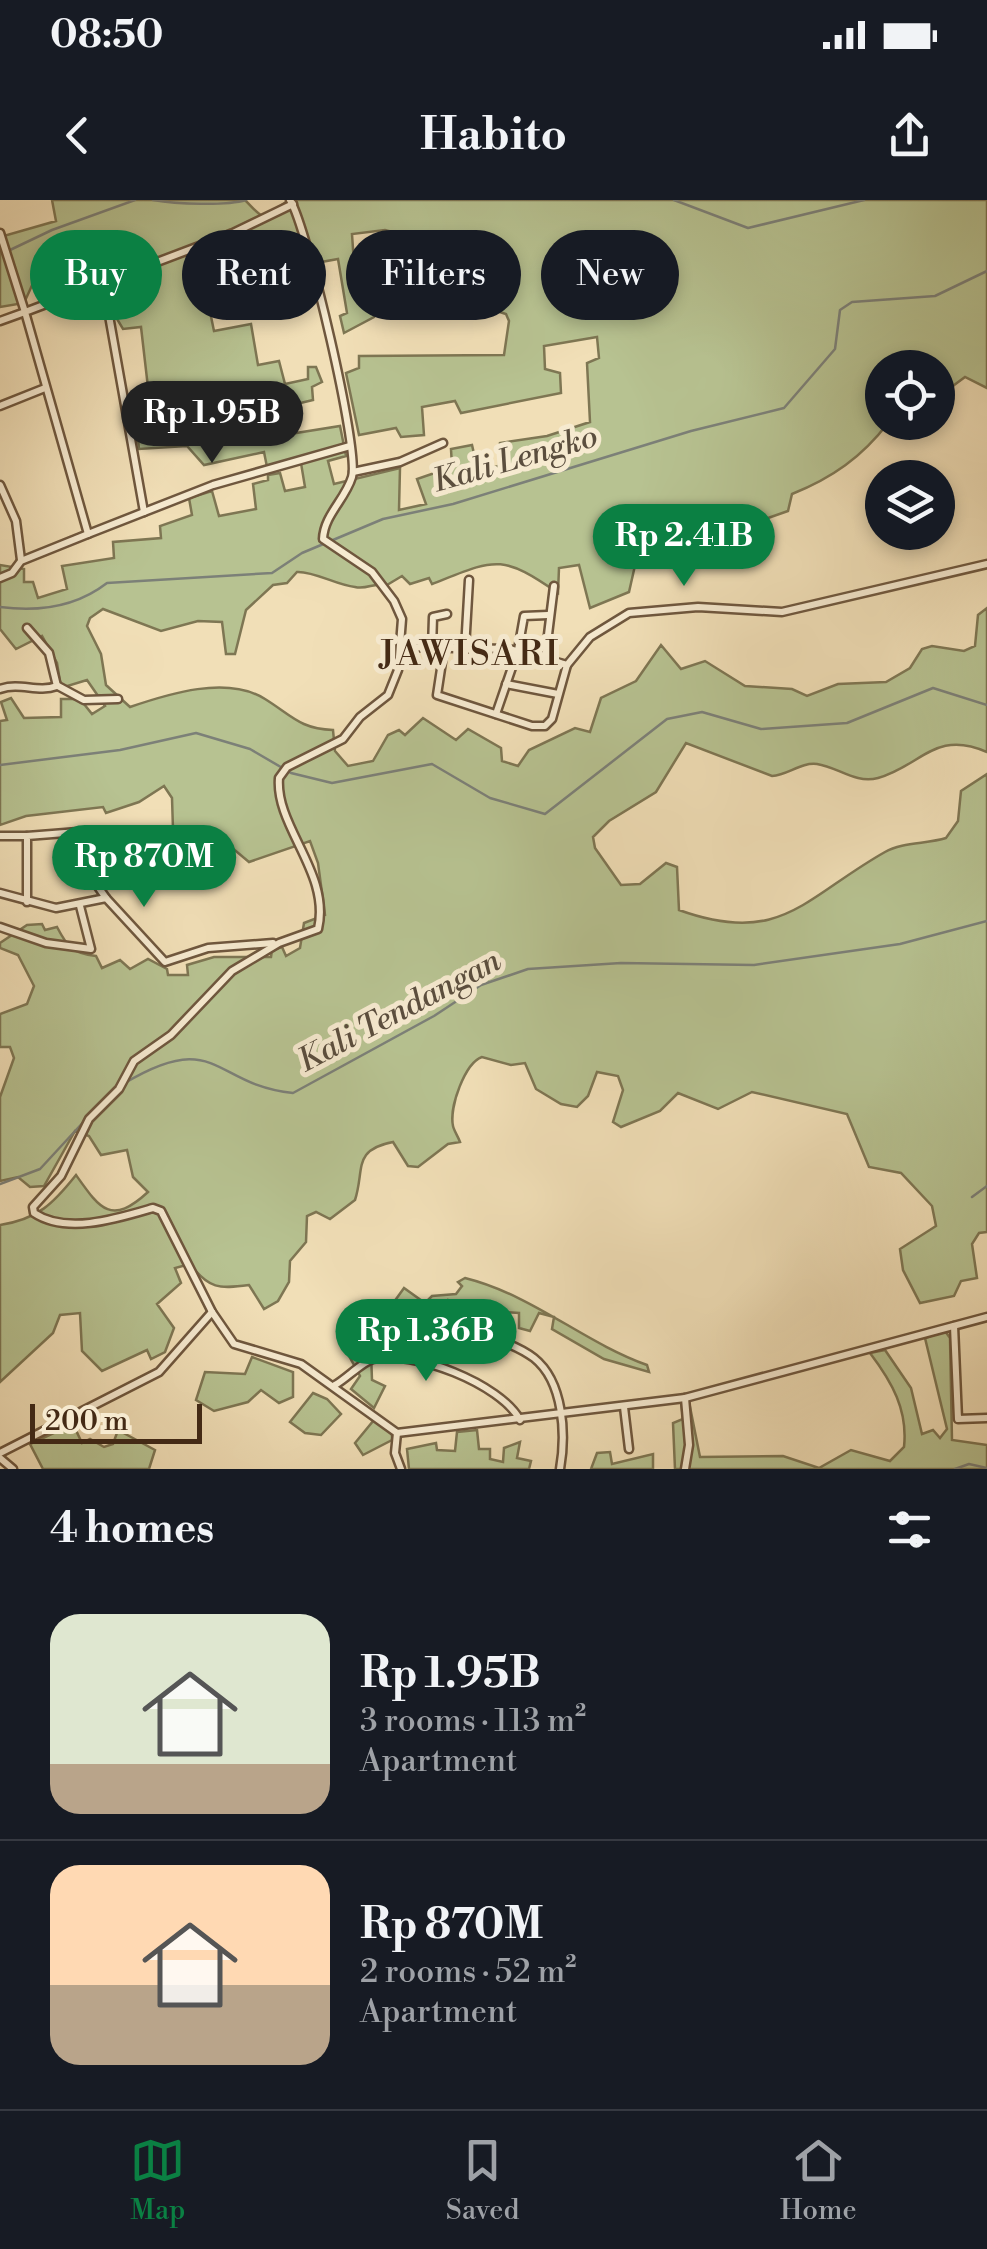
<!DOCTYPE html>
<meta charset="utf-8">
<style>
:root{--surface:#171b24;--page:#20242c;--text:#f1f3f6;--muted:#9ea1a6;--line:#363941;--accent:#0b8043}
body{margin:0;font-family:"Libre Bodoni",serif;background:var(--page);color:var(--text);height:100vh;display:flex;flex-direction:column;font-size:38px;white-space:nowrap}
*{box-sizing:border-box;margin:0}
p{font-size:32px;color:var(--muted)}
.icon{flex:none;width:55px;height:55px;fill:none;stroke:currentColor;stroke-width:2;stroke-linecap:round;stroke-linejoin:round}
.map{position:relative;height:1269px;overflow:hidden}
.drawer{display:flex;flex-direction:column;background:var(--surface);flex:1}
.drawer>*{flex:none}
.guide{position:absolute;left:30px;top:30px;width:928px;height:90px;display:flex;gap:20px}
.buttons{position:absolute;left:865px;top:150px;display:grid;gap:20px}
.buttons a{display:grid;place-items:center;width:90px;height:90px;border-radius:50%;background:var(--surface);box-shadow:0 5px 15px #0003;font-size:50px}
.scale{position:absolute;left:30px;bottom:25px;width:172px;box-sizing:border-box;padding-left:10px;border:5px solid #442a15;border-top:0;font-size:28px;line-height:35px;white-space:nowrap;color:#442a15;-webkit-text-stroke:8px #f6ead0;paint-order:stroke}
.price{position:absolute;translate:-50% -85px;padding:0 22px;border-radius:35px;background:var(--accent);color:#fff;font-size:32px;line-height:65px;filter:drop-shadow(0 2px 5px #0008)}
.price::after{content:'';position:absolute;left:50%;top:60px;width:30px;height:22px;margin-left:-15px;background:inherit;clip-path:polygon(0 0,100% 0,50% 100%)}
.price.active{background:#222;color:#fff}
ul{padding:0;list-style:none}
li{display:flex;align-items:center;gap:30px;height:250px;padding:0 50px}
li+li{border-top:2px solid var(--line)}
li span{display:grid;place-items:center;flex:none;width:280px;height:200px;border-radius:30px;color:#555}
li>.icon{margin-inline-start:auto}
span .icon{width:120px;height:120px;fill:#fffc;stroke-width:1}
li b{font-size:42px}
h2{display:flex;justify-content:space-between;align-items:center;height:120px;padding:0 50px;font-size:42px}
.pill{padding:0 35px;border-radius:45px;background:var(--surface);box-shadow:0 5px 15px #0003;font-size:35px;line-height:90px}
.pill.active{background:var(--accent);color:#fff}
.status{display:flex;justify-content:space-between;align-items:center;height:70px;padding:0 50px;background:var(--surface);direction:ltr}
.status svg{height:28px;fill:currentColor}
header{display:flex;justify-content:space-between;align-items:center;height:130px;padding:0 50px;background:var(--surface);font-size:45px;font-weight:800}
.tab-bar{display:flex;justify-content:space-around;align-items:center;height:140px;border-top:2px solid var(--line);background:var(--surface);font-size:28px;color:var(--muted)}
.tab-bar a{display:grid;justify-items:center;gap:5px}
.tab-bar .active{color:var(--accent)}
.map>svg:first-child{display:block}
</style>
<div class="status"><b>08:50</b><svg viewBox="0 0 49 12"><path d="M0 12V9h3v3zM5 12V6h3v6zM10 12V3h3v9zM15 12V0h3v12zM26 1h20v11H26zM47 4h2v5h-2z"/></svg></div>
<header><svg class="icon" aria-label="back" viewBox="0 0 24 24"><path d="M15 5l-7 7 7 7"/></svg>Habito<svg class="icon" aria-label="share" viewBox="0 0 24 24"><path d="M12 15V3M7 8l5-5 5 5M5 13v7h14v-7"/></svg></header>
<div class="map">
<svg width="987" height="1269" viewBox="0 0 987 1269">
<rect width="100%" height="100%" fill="#f1dfb7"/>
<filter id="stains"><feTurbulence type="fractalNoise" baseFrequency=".002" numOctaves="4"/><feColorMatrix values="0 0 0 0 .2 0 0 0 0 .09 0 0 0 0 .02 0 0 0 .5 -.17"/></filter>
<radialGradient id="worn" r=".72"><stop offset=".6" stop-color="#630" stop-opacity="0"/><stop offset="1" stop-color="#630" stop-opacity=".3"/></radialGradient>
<g fill="#b7c291" stroke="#7e7653" stroke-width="2.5" fill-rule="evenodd">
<path d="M52,0H245C258,13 263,23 281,14L280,6L289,0H987V188L965,177L938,197V168H882V222L888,223C862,257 832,278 792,294L788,311L754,323L717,313L649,334L657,357L636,361L629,392L590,408L579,365L559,368L558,393C500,353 496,359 432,384L429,378L410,384L402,376L387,385C374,382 367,390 355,387C336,385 314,371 297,372L287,383L273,385L246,410L235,454H226L222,422L198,421L161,431L103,409L90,418L87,426L101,454L106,485L130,507C168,494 227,475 265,499C291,515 300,529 333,530L335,551L348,566L373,561L388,535L399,530L405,535L423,518L456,540L468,529L501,548L502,561L518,566L529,550L575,528L590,532L601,498L636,481L661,445L681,469L705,461L745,486L792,489L807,496L838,484L886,482L910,468L922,449L932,446L964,451L975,446L978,415L987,408V552C935,529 921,566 878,578C855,584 838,567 817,564C801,562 788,575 772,576L686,543L656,592L609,621L593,637L595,648L621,685L640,684L666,663L677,667L679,710C781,747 805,697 885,652C902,642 927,644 946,638L958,621L961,591L987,574V1032L979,1033L972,1044L977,1078L961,1081L954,1096L920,1103L903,1070L900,1049L936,1026L932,1006L901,973L869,967L847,914L752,892L718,909L678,893L660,911L621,927L613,922L623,890L618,876L597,872L588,896L577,907L561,904L536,889L525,863L511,865L482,857C465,863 449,907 453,926C454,931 458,936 460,942L448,944L418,967L408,966L393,942C352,950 365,969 355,1000L330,1019L316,1012L307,1016L306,1042L290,1061L289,1082L278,1101L264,1109L249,1085C219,1089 209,1089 190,1064L175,1068L181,1083L157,1104L174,1128L165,1152L151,1159L147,1150L102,1171L82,1151L80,1113L60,1115L53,1133L0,1182V1025C38,1019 53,1004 76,975C100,1009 111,1026 148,992L133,977L127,950L101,955L89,936L75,931L44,986L30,987L18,977L0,981V897L14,858L10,847H0V814L27,804L34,786L18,755L0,748V743L27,725L42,724L45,730L57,727C68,748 72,753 96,756L102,768L120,760L130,769L148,759L167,769L168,775H188L187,765L214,757H271L272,750L282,747L286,756L300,748L304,723L325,715L318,663L310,641L249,662L230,646L173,629L172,598L164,586L139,602L106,613L103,607L26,616L0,625V521L7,520L1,502L11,498L24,518L61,517V499H80L92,514L105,506L87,480L61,488L57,463L42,436L16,449L0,429V365L24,369V382H33L38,398L67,389L62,366L114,358L113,342L161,338L160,326L192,315L189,298L212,291L219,316L256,309L253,284L268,280V275L280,273L285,291L305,287L300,257L267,267L264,252L204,265L187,246L139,249L137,229L152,222L141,127L123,129L92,77L82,68L34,81L24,103L0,107V37L56,21ZM229,30L237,50L260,44L271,71L338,59L347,113L340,116L344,133L374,117L373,100L356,93L352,34L385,30L470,53L469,102L506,114L509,121L504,155L359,156V168L346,173L359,235L396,228L401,237L424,235L422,207L455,201L461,213L561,193L560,173L545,169L544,146L597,137L599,158L587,163L590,222L547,236L500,243L499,266L478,271L472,245L451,249L452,267L417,279L426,304L399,310L400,268L334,284L328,261L346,256L340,226L296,233L292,205L313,200L312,187L322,182L316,167H308V179L285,184L279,161L258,165L251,124L214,131L196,44Z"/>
<path d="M465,1078C533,1095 583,1142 647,1165L649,1172L604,1159L552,1129L554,1117L539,1113L530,1131L519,1128V1113L486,1111L479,1122L448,1100L426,1133L419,1159L371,1152L372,1180L385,1186L374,1208L351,1189L360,1176L343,1145L381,1120L404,1088L425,1103L432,1096L456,1094L462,1086L458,1082Z"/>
<path d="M945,1131L950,1138L952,1240L987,1245V1269H675L673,1223L683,1219L681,1201L689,1202L700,1257L783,1256L819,1268L851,1250L890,1261L904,1247C908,1210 892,1182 870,1153L885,1150L911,1188L922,1234L933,1230L940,1238L947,1229L925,1138Z"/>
<path d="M252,1157L293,1172V1197L279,1203L261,1190L248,1202L214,1211L196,1200L205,1172L245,1174Z"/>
<path d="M313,1193L327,1199L341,1214L321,1235L305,1233L290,1222Z"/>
<path d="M374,1220L392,1232V1240L363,1255L355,1243Z"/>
<path d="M73,1224L82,1243L90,1239L104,1247L113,1244L118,1230L155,1250L149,1269H43L30,1244Z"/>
<path d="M477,1230L479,1249H490V1259L503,1262L504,1248L520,1242L517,1258L531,1261L529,1269H409L407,1249L436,1243L437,1250L455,1251L457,1232Z"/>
<path d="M610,1252L612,1264L653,1254V1269H591L597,1253Z"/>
</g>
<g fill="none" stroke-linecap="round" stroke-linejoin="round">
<g stroke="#7c8078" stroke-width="2.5">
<path d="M153,0C176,4 226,6 246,0"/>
<path d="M674,0L748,28L864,0"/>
<path d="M10,50L52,30L135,0"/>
<path d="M0,407C38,412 76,407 107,383L272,373L302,353L383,319L453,304L691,231L784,208L835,149L840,110L852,102L935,96L987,71"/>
<path d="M0,565L120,550L196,533L250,549L291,573L332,583L432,564L490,598L545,614L667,519L702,512L761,529L847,523L933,488L987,505"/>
<path d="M123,884C218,827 212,885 293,893L434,816L481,785L528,769L621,763L754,765L900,744L987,721"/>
<path d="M0,984L40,969L112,891"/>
<path d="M972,997L987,986"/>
<path d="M955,1269L969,1264L987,1268"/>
</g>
<defs>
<g id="minor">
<path d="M290,0C307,26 360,251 352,277C345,300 324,315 323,339L372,372L394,401L402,419L398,470L388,495L360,517L343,539L287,567L279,578C275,627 331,673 318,729L279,743L232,771L171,835L134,861L119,889L89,919L61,976L33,1007L34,1013C67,1035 119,1018 153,1008L161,1011L212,1112L234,1144L301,1164L397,1233L685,1198L987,1117"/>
<path d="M0,33L25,112L0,121"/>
<path d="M103,82L144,312"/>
<path d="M0,206L45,188"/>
<path d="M353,272L400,262L443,243"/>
<path d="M0,285L16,321L21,360"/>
<path d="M88,334L213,285L350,246"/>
<path d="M0,378L12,373L21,361L88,334L25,112L231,34L293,4"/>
<path d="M401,447L509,449L567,465L590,437L629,413L698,407L782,412L987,364"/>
<path d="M432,448L433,417L447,414"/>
<path d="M444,449L437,495L532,526H545L552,519L567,465"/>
<path d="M465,449L469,380"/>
<path d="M545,459L554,386"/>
<path d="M506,484L558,494"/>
<path d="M58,486L84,500L118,499"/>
<path d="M0,489C21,482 37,493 57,486L49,453L27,428"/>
<path d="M496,514L518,450L524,416L548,415"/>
<path d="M0,636H27"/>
<path d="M0,693L56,708L106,698L165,762L208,748L273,743"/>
<path d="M27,702V636L78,632L80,661L106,698"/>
<path d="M0,727L46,743L91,749L80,706"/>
<path d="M446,1122C472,1132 512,1141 534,1158C564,1182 566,1235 560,1269"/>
<path d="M954,1126L958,1219L987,1218"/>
<path d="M335,1185C346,1179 362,1162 373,1159C412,1149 501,1184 520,1220"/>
<path d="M685,1198L689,1245L685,1269"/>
<path d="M624,1207L629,1249"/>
<path d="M397,1233L395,1253L401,1269"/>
<path d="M0,1253L159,1172L212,1112"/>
<path d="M0,1258L13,1269"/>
</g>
</defs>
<use href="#minor" stroke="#6f573e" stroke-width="11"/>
<use href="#minor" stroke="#f6ead0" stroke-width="6"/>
</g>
<g text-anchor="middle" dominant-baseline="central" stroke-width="10" stroke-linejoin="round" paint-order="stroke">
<g font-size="32" font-style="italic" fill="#5b4e3e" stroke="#f6ead0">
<text transform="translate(515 259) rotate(-16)">Kali Lengko</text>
<text transform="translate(399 811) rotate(-28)">Kali Tendangan</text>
</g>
<g font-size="35" letter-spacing="2.5" fill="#442a15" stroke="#f6ead0">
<text x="470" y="454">JAWISARI</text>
</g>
</g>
<rect width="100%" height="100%" filter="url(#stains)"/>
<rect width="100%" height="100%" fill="url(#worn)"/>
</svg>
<div class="buttons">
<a><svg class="icon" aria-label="locate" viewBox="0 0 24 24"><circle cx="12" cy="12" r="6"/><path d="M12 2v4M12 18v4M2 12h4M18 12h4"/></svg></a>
<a><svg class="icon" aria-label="layers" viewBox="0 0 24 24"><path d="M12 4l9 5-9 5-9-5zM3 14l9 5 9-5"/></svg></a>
</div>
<div class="scale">200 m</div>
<b class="price active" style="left:212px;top:266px">Rp 1.95B</b>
<b class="price" style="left:684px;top:389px">Rp 2.41B</b>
<b class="price" style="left:144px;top:710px">Rp 870M</b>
<b class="price" style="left:426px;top:1184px">Rp 1.36B</b>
<div class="guide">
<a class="pill active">Buy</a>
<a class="pill">Rent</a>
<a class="pill">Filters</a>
<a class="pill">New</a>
</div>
</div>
<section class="drawer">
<h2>4 homes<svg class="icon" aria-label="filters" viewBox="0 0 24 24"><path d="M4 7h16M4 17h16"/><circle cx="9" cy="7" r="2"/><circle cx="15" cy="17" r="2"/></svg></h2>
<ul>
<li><span style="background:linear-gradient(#dfe7d0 75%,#b9a48a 0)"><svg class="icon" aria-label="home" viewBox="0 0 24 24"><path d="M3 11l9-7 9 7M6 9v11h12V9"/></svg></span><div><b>Rp 1.95B</b><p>3 rooms · 113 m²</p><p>Apartment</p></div></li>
<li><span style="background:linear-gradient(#ffd9b3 60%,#b9a48a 0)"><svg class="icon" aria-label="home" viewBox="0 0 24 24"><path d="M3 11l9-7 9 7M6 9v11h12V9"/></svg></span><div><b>Rp 870M</b><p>2 rooms · 52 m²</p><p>Apartment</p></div></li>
</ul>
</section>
<nav class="tab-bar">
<a class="active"><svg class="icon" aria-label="map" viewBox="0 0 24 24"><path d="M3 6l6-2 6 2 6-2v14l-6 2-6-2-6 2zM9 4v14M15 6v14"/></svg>Map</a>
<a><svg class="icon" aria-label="saved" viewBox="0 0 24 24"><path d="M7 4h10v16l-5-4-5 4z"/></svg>Saved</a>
<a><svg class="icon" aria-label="home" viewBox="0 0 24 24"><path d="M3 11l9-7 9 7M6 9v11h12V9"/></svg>Home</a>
</nav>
